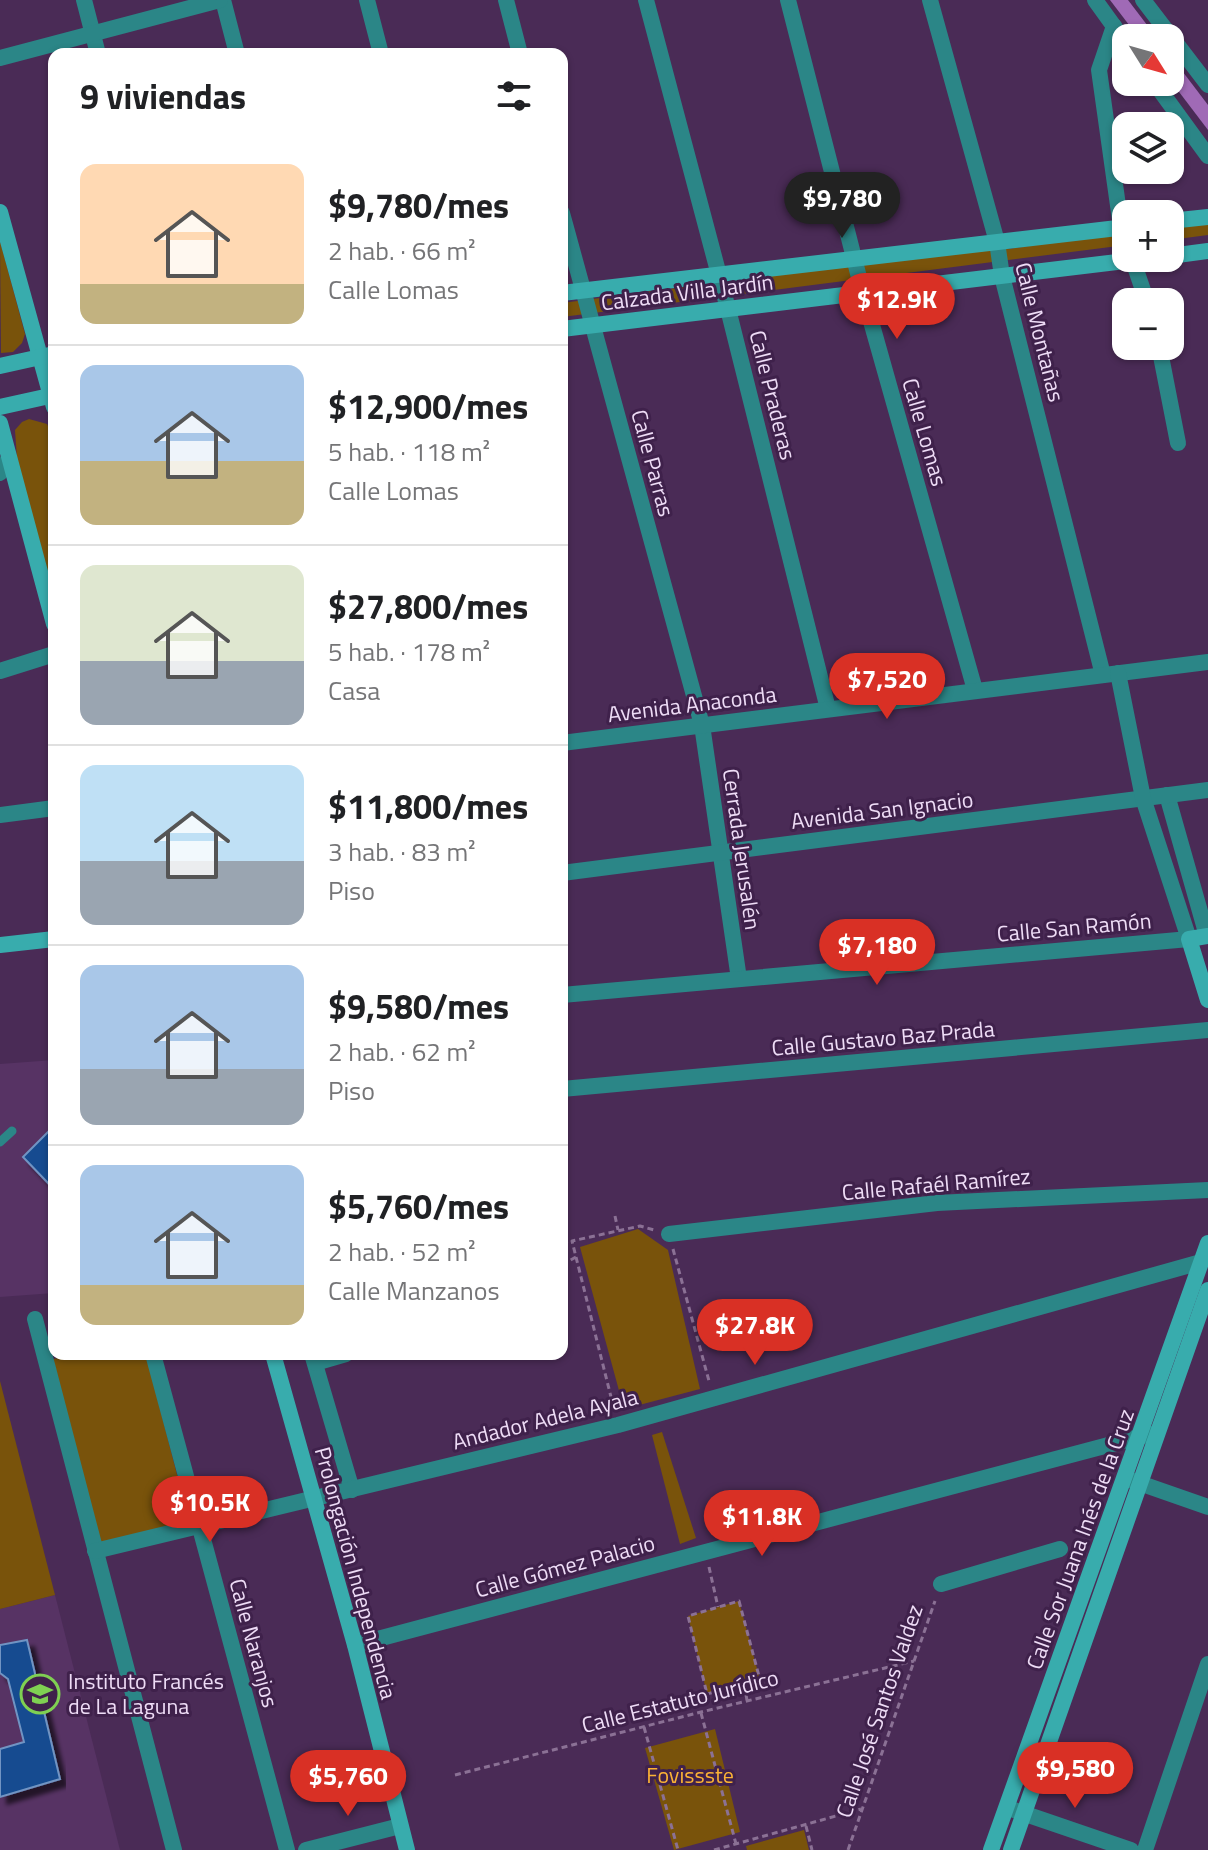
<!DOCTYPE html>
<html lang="es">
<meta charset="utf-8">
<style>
:root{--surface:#fff;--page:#f2f2f2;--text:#202124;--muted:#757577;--line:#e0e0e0;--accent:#d93025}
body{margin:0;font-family:"Titillium Web",sans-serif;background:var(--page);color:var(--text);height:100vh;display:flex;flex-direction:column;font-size:30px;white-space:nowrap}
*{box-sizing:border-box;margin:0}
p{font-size:26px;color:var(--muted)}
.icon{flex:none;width:44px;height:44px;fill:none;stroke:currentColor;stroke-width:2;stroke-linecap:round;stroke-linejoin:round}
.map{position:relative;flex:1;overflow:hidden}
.drawer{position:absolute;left:48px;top:48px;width:520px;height:1312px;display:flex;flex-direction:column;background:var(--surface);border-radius:16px;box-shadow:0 2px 6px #0004}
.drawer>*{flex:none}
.needle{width:52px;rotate:127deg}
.controls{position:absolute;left:1112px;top:24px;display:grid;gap:16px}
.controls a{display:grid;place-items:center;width:72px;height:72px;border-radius:16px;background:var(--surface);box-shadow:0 2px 6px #0004;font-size:40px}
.price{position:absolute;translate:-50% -68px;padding:0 18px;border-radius:28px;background:var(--accent);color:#fff;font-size:26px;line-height:52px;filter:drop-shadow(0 2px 4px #0008)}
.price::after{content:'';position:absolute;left:50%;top:48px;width:24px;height:18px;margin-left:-12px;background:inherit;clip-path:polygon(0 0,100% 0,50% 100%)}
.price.selected{background:#222;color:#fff}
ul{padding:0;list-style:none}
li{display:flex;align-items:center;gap:24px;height:200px;padding:0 32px}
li+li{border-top:2px solid var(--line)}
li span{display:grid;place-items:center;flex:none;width:224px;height:160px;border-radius:16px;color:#555}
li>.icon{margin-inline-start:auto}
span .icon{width:96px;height:96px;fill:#fffc;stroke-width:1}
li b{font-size:34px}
h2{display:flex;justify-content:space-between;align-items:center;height:96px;padding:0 32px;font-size:34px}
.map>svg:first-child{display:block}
</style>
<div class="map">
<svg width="1208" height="1850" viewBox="0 0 1208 1850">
<defs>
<filter id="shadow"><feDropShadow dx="7" dy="7" stdDeviation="2" flood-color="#0009"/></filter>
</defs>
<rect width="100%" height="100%" fill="#4a2b56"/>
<g fill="#573364">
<path d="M54,1060V1293L0,1297V1064Z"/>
<path d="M55,1595L120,1850H0V1609Z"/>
</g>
<g fill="#79530b">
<path d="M1208,221V235L1170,240V226Z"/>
<path d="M1126,231V245L562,317V303L985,248L1009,249Z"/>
<path d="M0,241L25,334L22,343L13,352L1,353Z"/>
<path d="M29,419L47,424L54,439V603L17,459L15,430L22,422Z"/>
<path d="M638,1229L668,1250L700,1389L624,1409L580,1247Z"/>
<path d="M81,1354H146L191,1529L101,1551L53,1359Z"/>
<path d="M0,1381L55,1595L0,1609Z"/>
<path d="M662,1432L696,1538L680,1544L652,1435Z"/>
<path d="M739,1601L760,1680L707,1694L688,1616Z"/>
<path d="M715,1729L740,1832L674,1850L645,1748Z"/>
<path d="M804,1830L809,1850H747L746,1846Z"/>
</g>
<g fill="#a06ab6">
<path d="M1110,0H1128L1157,38H1139Z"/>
<path d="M1170,55L1208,105V130L1170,80Z"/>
</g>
<g fill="#144c90" stroke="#7194c3" stroke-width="2" filter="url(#shadow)">
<path d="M48,1132L54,1138V1177L48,1183L23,1157Z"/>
<path d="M27,1640L60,1779L0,1797V1749L24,1742L8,1679L0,1673V1645Z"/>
</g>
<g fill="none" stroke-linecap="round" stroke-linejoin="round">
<g stroke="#8b7195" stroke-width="3" stroke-dasharray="6 4" stroke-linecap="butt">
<path d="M615,1216L618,1230"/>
<path d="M562,1242L572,1241"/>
<path d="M673,1249L709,1381"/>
<path d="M576,1257L614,1409"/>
<path d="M562,1265L576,1257L572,1241L640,1226L654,1230"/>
<path d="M709,1567L718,1607"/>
<path d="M739,1601L760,1680L707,1694L688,1616Z"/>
<path d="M744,1685L747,1700"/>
<path d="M701,1713L736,1844"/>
<path d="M644,1727L678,1850"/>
<path d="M455,1775L701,1712L914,1661"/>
<path d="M806,1826L812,1850"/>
<path d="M714,1850L861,1809"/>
<path d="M848,1850L935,1601"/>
</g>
<path stroke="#2b8687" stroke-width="9" d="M0,1142L12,1131"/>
<g stroke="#2b8687" stroke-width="16">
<path d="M84,0L98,54"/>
<path d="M223,0L237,54"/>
<path d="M367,0L381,54"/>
<path d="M506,0L520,54"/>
<path d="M646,0L728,309L828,709"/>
<path d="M788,0L863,293L975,690"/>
<path d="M930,0L997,242L1002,276L1103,675"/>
<path d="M1095,0L1126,43"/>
<path d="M1143,0L1208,85"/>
<path d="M1114,26L1099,70L1121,227L1126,241"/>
<path d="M0,58L220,0"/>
<path d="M1154,82L1208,156"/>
<path d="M562,213L702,725L739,979"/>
<path d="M1132,258L1147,302"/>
<path d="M1159,346L1178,443"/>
<path d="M0,473L9,458"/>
<path d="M0,671L54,654"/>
<path d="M562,743L1208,662"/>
<path d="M1167,795L1207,936"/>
<path d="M0,815L54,808"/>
<path d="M562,873L1208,790"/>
<path d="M562,995L1189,939L1143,798L1118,673"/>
<path d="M562,1089L1208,1030"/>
<path d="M669,1234L937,1203L1208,1190"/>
<path d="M35,1319L174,1850"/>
<path d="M153,1354L287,1850"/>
<path d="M312,1354L352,1490"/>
<path d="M315,1363L346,1354"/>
<path d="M1125,1478L1208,1507"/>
<path d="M95,1551L618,1425L1201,1262"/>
<path d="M941,1584L1060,1549"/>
<path d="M355,1645L1150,1434"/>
<path d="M1011,1809L1131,1850"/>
<path d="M306,1850L400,1826"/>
<path d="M1145,1850L1208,1664"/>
</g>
<g stroke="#38acad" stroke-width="16">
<path d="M0,212L54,407"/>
<path d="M1170,221L1208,217"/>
<path d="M1170,256L1208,251"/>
<path d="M562,293L1126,227"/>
<path d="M562,329L1150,258"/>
<path d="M0,366L54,354"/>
<path d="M0,407L54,395"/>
<path d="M0,423L54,624"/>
<path d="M1208,936L1189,939L1208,1000"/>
<path d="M0,945L54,939"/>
<path d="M273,1354L355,1645L407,1850"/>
<path d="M991,1850L1208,1243"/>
<path d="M1011,1850L1208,1290"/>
</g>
</g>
<defs>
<symbol id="university-ring" viewBox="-11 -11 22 22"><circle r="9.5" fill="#3f214b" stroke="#7fd052" stroke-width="1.5"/><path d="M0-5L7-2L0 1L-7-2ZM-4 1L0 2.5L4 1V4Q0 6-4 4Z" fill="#7fd052"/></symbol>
</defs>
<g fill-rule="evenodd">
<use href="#university-ring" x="18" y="1672" width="44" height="44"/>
</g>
<g text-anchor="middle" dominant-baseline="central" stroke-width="6" stroke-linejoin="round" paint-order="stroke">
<g font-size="22" fill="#eedcf6" stroke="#3f214b">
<text transform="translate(687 292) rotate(-7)">Calzada Villa Jardín</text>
<text transform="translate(1040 332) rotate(76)">Calle Montañas</text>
<text transform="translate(773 395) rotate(76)">Calle Praderas</text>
<text transform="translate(925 432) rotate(74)">Calle Lomas</text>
<text transform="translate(653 463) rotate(75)">Calle Parras</text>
<text transform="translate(692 704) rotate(-7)">Avenida Anaconda</text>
<text transform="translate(882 810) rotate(-7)">Avenida San Ignacio</text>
<text transform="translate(742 849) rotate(82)">Cerrada Jerusalén</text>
<text transform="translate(1074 927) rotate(-5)">Calle San Ramón</text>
<text transform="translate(883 1038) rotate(-5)">Calle Gustavo Baz Prada</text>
<text transform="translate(936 1184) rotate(-5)">Calle Rafaél Ramírez</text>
<text transform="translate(545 1419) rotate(-14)">Andador Adela Ayala</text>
<text transform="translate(1080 1539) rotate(-70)">Calle Sor Juana Inés de la Cruz</text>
<text transform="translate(565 1566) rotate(-15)">Calle Gómez Palacio</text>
<text transform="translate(356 1573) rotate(75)">Prolongación Independencia</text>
<text transform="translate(254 1643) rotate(75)">Calle Naranjos</text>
<text transform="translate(680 1701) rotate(-14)">Calle Estatuto Jurídico</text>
<text transform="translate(879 1711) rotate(-71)">Calle José Santos Valdez</text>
</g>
<g font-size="22" fill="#eedcf6" stroke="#3f214b" text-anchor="start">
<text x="68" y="1681">Instituto Francés<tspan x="68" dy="25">de La Laguna</tspan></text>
</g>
<g font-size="22" fill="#fbb235" stroke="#3f214b">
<text x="690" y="1775">Fovissste</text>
</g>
</g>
</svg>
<div class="controls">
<a><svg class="needle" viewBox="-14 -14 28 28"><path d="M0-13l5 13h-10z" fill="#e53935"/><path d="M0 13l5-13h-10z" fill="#757577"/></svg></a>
<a><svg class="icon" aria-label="layers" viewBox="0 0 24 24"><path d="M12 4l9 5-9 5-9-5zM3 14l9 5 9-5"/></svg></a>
<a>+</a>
<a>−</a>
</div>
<b class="price selected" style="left:842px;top:240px">$9,780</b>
<b class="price" style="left:897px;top:341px">$12.9K</b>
<b class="price" style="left:887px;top:721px">$7,520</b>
<b class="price" style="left:877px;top:987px">$7,180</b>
<b class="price" style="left:755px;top:1367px">$27.8K</b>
<b class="price" style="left:210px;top:1544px">$10.5K</b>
<b class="price" style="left:762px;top:1558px">$11.8K</b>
<b class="price" style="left:1075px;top:1810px">$9,580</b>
<b class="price" style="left:348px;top:1818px">$5,760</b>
<section class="drawer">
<h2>9 viviendas<svg class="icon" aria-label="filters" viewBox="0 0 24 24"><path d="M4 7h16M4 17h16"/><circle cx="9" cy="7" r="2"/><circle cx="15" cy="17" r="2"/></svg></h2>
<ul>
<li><span style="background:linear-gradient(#ffd9b3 75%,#c2b280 0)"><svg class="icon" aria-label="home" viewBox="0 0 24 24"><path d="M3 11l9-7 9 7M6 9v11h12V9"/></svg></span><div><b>$9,780/mes</b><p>2 hab. · 66 m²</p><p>Calle Lomas</p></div></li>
<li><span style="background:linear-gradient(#a9c7e8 60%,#c2b280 0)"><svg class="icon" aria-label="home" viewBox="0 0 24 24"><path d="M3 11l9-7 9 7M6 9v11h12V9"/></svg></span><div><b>$12,900/mes</b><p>5 hab. · 118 m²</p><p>Calle Lomas</p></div></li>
<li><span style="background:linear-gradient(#dfe7d0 60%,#9aa5b1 0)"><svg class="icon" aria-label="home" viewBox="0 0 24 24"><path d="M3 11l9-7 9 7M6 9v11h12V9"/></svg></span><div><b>$27,800/mes</b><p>5 hab. · 178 m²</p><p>Casa</p></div></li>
<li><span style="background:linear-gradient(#bfe0f5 60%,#9aa5b1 0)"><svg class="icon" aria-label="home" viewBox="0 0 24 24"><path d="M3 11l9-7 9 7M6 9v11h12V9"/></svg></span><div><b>$11,800/mes</b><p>3 hab. · 83 m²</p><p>Piso</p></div></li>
<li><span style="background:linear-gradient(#a9c7e8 65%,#9aa5b1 0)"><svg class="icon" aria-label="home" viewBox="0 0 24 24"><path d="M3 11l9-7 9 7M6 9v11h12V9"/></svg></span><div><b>$9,580/mes</b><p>2 hab. · 62 m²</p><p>Piso</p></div></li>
<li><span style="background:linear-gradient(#a9c7e8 75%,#c2b280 0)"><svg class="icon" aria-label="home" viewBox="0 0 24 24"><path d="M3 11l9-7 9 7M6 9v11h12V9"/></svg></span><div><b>$5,760/mes</b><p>2 hab. · 52 m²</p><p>Calle Manzanos</p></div></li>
</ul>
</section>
</div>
